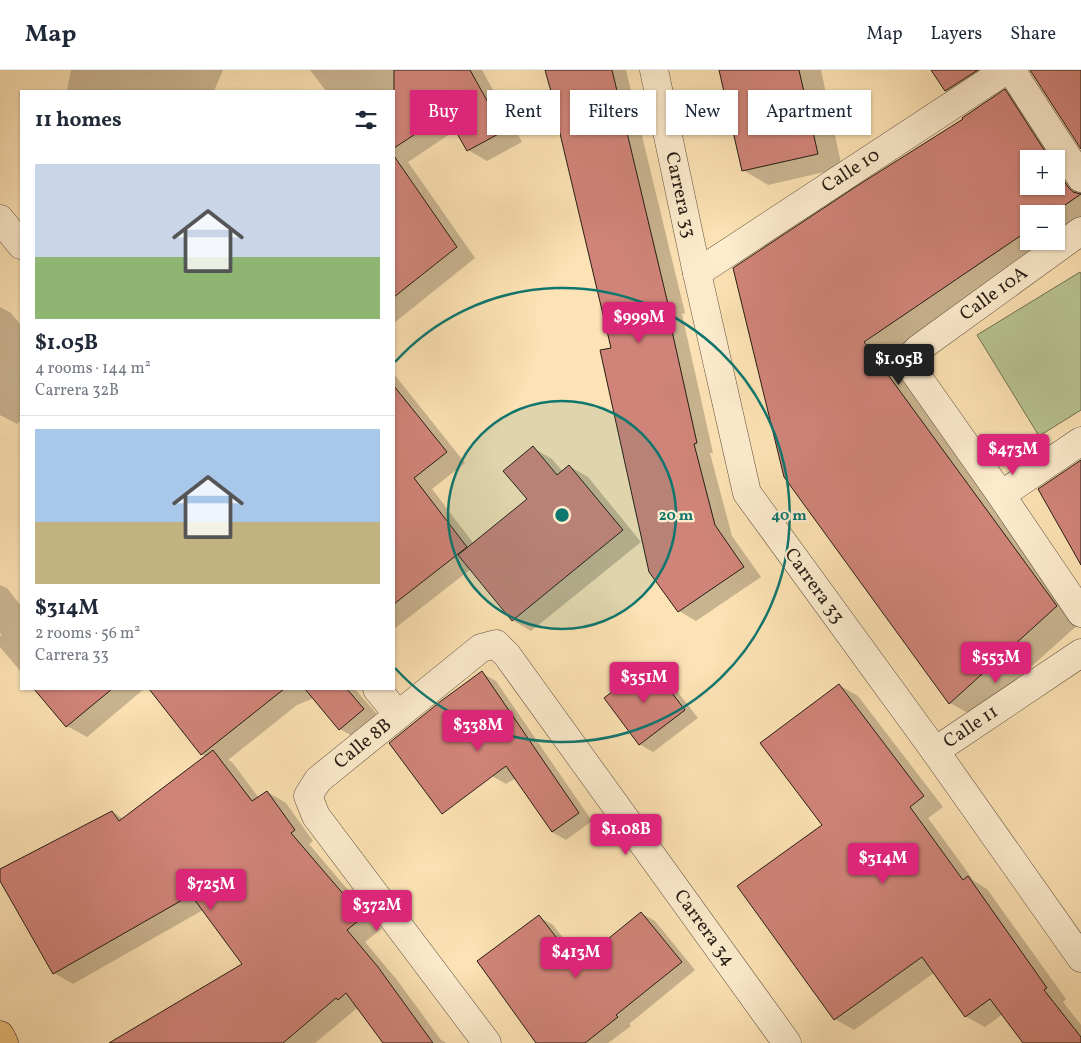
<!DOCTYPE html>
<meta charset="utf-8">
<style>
:root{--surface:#fff;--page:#f2f2f3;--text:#1f2937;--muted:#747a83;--line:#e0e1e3;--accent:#db2777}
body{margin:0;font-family:Vollkorn,serif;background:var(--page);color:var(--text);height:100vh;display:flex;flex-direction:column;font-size:19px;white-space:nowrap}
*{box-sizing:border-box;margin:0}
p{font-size:16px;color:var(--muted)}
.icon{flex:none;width:28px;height:28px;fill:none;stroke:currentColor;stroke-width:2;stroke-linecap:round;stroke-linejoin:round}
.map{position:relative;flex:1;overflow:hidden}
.side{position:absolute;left:20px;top:20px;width:375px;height:600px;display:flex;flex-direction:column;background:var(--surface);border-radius:0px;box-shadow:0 1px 4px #0004}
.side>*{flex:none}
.banner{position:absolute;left:410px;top:20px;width:475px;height:45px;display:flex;gap:10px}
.tools{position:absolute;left:1020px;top:80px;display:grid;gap:10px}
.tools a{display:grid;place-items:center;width:45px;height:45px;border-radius:0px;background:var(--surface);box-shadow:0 1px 4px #0004;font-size:25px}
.price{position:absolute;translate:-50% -42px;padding:0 11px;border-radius:5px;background:var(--accent);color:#fff;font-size:16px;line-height:32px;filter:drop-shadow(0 1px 2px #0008)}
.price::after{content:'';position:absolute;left:50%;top:30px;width:15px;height:11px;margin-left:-8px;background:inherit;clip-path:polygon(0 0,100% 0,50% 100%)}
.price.selected{background:#222;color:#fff}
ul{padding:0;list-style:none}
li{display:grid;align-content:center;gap:10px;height:265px;padding:0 15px}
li+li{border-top:1px solid var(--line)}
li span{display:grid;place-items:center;height:155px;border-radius:0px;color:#555}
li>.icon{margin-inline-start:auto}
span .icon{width:90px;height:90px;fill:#fffc;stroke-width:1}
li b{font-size:21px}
h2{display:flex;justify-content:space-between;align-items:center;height:60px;padding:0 15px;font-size:21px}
.chip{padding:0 18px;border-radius:0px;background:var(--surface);box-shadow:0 1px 4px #0004;font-size:18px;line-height:45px}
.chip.selected{background:var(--accent);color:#fff}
header{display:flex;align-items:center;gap:30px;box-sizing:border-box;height:70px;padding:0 25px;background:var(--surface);border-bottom:1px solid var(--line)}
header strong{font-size:24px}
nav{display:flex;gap:28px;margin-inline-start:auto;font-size:18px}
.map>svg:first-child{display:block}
</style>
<header>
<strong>Map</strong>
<nav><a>Map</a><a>Layers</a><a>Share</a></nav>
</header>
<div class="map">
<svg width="1081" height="973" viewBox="0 0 1081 973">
<rect width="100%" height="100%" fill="#fce2b4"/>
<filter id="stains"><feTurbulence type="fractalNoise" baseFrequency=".004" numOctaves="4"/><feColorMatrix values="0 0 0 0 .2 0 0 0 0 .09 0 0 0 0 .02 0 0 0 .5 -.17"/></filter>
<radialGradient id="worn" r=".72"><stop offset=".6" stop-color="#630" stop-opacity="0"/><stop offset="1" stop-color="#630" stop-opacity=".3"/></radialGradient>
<path fill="#b8c492" stroke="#6f7053" d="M1080,202L1081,204V340L1039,366L977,265Z"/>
<g fill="#0003" fill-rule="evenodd">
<path d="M71,0H223L214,21H67Z"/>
<path d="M310,0H482L522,72L487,91L468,80L456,60L408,92L475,188L394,253V21H326Z"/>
<path d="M547,0H626L685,243L682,244L713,383H710L732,466L761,507L696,551L679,541L613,279L560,51Z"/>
<path d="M721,0H821L842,98L768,115L743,100Z"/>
<path d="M932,0H1024L970,35L946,21Z"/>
<path d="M1005,21L1030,35L1081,114V155L889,286L1081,550V552L975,647L950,633L785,407ZM1029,89H1056V116H1029ZM1029,144H1056V171H1029Z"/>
<path d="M0,237L11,243L21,255V350L17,354L0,345Z"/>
<path d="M394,304L465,393L432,419L474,474L528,429L533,378L552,389L563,402L569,396L588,407L641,472L531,561L512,550L471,499L394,559Z"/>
<path d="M0,515L7,518L21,536V602L0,577V566L2,565L0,563Z"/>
<path d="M649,595L663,603L698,648L653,682L639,674Z"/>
<path d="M482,603L496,611L592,751L566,770L552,762L516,708L506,714L492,706L436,637Z"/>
<path d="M839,615L858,626L943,737L928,748L974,811L987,819L1066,929L1063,932L1081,955V973H1024L1003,944L985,957L965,946L934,903L854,960L835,949L739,816L824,755Z"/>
<path d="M35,619H144L87,667L67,656Z"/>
<path d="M151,619H355L382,650L359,670L340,659L314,628L297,635L228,690L232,692L259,728L267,722L286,733L313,771L309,774L381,859L365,872L397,910L441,970L446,973H384L359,939L358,940L356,939L315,973H149L244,894L203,840L73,914L54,903L0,808V800L112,742L124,749L206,687L202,684Z"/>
<path d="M641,843L655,851L695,900L629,954L631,956L608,973H538L539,847L553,855L582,892Z"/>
</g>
<g fill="#d08479" stroke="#261d14">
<path d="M394,0H470L504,61L467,81L446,44L394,78Z"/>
<path d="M545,0H612L668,234H666L697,373L694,374L715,455L744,497L678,542L649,502L600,280L611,278L557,51L559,50Z"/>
<path d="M719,0H799L818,84L742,101Z"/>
<path d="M931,0H978L945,21Z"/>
<path d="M1030,0H1081V79Z"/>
<path d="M1005,19L1050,89H1029V116H1056V99L1068,117L1073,122L1081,124L1052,144H1029V160L864,272L1057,536L949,634L784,407L733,198L860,114L963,49L962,48Z"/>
<path d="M394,86L457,177L394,227Z"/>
<path d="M394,316L447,382L414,408L467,477L394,534Z"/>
<path d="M533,376L557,405L569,395L623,460L512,551L458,485L527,429L503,401Z"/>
<path d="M1081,390V495L1038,419Z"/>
<path d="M649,593L685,640L639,675L604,628Z"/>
<path d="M482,601L579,743L552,762L506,696L442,744L389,673L441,631Z"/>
<path d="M839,614L924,726L910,737L963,810L968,806L1047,918L1044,920L1081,967V973H1023L990,929L965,947L922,887L834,950L737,816L822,755L760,673Z"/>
<path d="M34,619H112L66,657Z"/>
<path d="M149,619H284L201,685Z"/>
<path d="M305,619H347L364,639L339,660Z"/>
<path d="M213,680L252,731L267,721L295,760L291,763L363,847L347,860L378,897L433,973H383L346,923L338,930L336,928L283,973H109L242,894L191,825L53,904L0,811V799L112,741L119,751Z"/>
<path d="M641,842L682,892L616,945L618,947L585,973H536L477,891L539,845L577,894Z"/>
</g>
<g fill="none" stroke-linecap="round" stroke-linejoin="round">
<defs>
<g id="street">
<path d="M654,0L697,203L747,423L935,681L1081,888"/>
<path d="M1011,0L1081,108"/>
<path d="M0,149L21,175"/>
<path d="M1081,161L918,279L909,289L915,303L1001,425L1081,543"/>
<path d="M697,203L1006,0"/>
<path d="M1001,425L1081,371"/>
<path d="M377,619L398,645"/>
<path d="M935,681L1081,583"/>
<path d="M487,973L316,746L308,726L318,710L481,578L496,574L507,585L787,973"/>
</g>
<path id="primary" d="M0,965L4,973"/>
</defs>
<use href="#street" stroke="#5c4e3c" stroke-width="29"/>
<use href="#primary" stroke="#261d14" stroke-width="29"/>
<use href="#street" stroke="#fdecce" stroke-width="28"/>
<use href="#primary" stroke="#eec17a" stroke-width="28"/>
</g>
<circle cx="562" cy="445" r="114" fill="#0f766e" fill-opacity=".12"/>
<g fill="none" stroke="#0f766e" stroke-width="2.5">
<circle cx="562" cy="445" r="114"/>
<path d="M395 292A227 227 0 1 1 395 598"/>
</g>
<g text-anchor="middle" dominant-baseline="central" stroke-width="4.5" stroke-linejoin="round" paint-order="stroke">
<g font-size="19" fill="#261d14" stroke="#fdecce">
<text transform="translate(851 101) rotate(-33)">Calle 10</text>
<text transform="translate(680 125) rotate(78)">Carrera 33</text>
<text transform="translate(994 224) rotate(-36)">Calle 10A</text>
<text transform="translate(814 516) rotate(54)">Carrera 33</text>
<text transform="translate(971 657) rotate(-34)">Calle 11</text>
<text transform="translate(363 674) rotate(-39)">Calle 8B</text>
<text transform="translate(704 858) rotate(54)">Carrera 34</text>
</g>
</g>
<circle cx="562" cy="445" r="8" fill="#0f766e" stroke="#fdecce" stroke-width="2.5"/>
<g font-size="15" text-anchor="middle" font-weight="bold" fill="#0f766e" stroke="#fdecce" stroke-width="4.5" stroke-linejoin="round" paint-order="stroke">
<text x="676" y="450">20 m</text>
<text x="789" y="450">40 m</text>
</g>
<rect width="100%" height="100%" filter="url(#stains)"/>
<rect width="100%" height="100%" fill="url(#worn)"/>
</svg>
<div class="tools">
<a>+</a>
<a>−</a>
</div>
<b class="price" style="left:639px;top:274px">$999M</b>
<b class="price selected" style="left:899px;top:316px">$1.05B</b>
<b class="price" style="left:1013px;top:406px">$473M</b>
<b class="price" style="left:996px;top:614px">$553M</b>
<b class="price" style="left:644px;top:634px">$351M</b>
<b class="price" style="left:478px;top:682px">$338M</b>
<b class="price" style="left:626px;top:786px">$1.08B</b>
<b class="price" style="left:883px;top:815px">$314M</b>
<b class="price" style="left:211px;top:841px">$725M</b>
<b class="price" style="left:377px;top:862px">$372M</b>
<b class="price" style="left:576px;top:909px">$413M</b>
<div class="banner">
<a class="chip selected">Buy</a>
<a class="chip">Rent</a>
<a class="chip">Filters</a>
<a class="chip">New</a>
<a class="chip">Apartment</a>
</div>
<section class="side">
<h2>11 homes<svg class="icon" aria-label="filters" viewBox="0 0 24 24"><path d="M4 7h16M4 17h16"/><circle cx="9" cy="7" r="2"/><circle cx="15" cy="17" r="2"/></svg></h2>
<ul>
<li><span style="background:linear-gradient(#c9d6e8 60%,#8fb573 0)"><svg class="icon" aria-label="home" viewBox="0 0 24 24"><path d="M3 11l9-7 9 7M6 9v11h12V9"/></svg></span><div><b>$1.05B</b><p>4 rooms · 144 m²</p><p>Carrera 32B</p></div></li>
<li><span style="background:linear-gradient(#a9c7e8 60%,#c2b280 0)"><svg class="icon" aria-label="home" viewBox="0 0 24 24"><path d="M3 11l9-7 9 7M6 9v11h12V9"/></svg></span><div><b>$314M</b><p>2 rooms · 56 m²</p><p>Carrera 33</p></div></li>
</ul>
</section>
</div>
